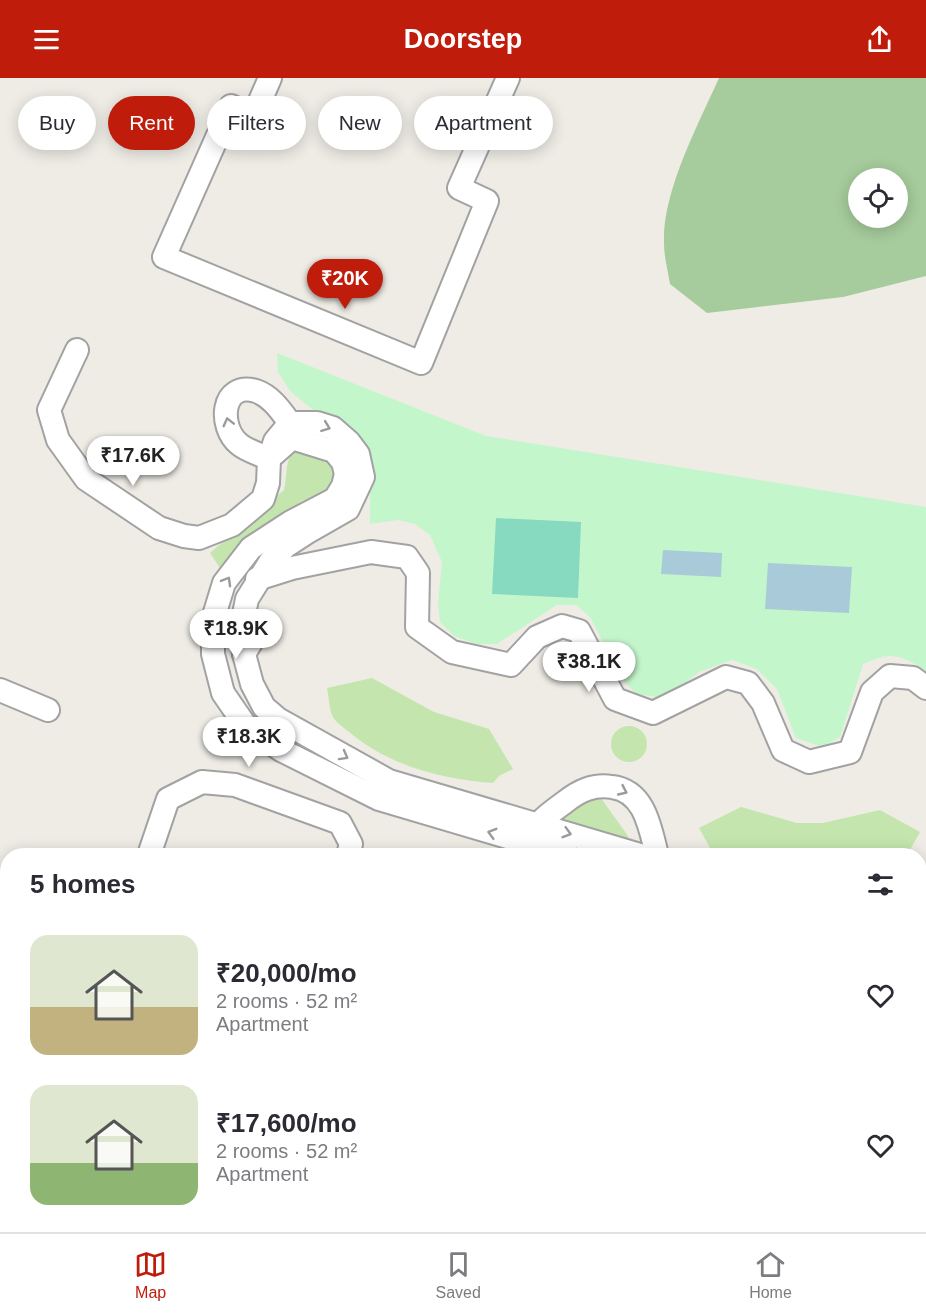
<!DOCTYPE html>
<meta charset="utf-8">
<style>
:root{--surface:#fff;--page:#f2f2f3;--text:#2b2b33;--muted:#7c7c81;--line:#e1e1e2;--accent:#c01c0c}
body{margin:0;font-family:Arial,sans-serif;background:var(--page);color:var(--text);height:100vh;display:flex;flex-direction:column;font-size:22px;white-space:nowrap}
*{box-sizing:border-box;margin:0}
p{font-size:20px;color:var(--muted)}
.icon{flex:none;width:33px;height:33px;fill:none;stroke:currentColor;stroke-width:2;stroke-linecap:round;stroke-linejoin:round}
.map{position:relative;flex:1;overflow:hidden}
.drawer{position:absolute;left:0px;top:770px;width:927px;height:386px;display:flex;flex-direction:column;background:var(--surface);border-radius:24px 24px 0 0;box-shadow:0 3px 15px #0003}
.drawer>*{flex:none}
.guide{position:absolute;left:18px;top:18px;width:600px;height:54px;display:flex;gap:12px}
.tools{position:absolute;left:848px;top:90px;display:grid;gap:12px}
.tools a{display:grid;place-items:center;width:60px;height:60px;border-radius:50%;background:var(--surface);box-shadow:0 3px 15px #0003;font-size:30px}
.price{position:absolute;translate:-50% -51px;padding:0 14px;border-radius:21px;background:#fff;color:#222;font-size:20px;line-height:39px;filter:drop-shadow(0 2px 3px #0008)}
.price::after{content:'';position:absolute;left:50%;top:36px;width:18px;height:14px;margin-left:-9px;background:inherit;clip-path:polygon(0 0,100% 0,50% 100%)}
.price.active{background:var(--accent);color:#fff}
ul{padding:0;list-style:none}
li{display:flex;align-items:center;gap:18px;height:150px;padding:0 30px}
li span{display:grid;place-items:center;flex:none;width:168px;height:120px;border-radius:18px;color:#555}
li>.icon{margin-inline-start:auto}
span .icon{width:72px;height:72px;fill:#fffc;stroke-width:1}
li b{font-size:26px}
h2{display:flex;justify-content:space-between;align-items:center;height:72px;padding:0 30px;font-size:26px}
.tag{padding:0 21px;border-radius:27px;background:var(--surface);box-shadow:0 3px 15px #0003;font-size:21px;line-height:54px}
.tag.active{background:var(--accent);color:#fff}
header{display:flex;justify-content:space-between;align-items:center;height:78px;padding:0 30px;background:var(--accent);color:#fff;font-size:27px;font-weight:600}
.tabs{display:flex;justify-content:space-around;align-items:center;height:84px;border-top:2px solid var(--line);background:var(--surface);font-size:16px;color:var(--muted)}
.tabs a{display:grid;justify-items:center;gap:3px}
.tabs .active{color:var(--accent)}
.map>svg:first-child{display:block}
</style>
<header><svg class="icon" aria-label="menu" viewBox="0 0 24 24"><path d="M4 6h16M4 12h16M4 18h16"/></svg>Doorstep<svg class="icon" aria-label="share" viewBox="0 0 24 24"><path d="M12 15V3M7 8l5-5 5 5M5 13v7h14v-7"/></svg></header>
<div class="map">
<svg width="926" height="1154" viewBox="0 0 926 1154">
<rect width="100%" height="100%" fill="#eeece5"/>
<g fill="#c4e6ae">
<path d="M303,371L330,381L337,395L333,405L324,415L302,423L222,493L210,475L284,412C287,399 285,388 291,376Z"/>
<path d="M372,600L434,634L489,651L513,691L499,698L493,705C441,701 389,688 348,653C343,649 334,643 332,637C329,629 329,619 327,610Z"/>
<circle cx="629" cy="666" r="18"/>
<path d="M596,713L628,758L629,769L551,747Z"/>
<path d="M741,729L797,745H823L880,732L920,754L907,777H714L699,750Z"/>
</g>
<path fill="#a6cb9c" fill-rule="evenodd" d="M719,0H926V198L843,219L707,235L670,206C668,193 664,179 664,165C662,114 698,47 719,0ZM858,100H897V140H858Z"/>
<path fill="#c4f6cc" d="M277,275L486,358L926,429V593C900,576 892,573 863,586L840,659L823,669L796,660L777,611L757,591L732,582L699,594L664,620L636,616L622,600L590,539L576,527H557L497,566H476L454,558L440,544L438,525L442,484L430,457L415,446L398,442L370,446V387L338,348L313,332L290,313L278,294Z"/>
<path fill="#87d9c0" d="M496,440L581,444L578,520L492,516Z"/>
<g fill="#a8cad9">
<path d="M663,472L722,475L721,499L661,496Z"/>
<path d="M768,485L852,489L849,535L765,531Z"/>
</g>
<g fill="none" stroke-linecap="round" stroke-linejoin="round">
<path stroke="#a8cad9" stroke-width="6" d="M920,905L926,901"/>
<path stroke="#c4c3bd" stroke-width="22" stroke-dasharray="22 11" stroke-linecap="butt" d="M920,1018L926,1017"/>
<defs>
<g id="minor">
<path d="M270,0L253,39L231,28L164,179L421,285L487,123L459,110L508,0"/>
<path d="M77,272L49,332L58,362L86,401L159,450L184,458L199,460L232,447L263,421L268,405L269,381L275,363L290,345H317L333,350L349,364L358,376L363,399L348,431L306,455L286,468L270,484L247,521L241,551L244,576L252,606L264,629L278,641L389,703L640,777"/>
<path d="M274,376L292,360L334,373L343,384L346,396L343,408L335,421L291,444L251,470L224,505L213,541V576L223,615L245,647L281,672L379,721L568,777"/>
<path d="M269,381C260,376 247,373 239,366C218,349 221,303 256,313C271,318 281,333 290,345"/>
<path d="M257,501L292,490L371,474L407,479L418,495L417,549L452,574L511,587L537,559L562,548L579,553L615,621L653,635L726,599L748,605L763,625L783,672L809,684L850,674L872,614L890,598L913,600L926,610"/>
<path d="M244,576L253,561L265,547"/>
<path d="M0,612L48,632"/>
<path d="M533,757C538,742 552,734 565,724C579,713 593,706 612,709C645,713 650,750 657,777"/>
<path d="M149,777L168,721L202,704L235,707L340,745L351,766L348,777"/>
<path d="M920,812L926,809"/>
<path d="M920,851L926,848"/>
<path d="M0,1109L8,1110"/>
<path d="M240,1148L277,1154"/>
<path d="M200,1154L202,1148"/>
<path d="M526,1154L527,1148"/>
</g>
<g id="major">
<path d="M920,1077L926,1075"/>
<path d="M920,1124L926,1122"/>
<path d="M0,1149L34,1154"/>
<path d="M594,1154L622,1148"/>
<path d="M769,1154L800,1148"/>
</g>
</defs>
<use href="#minor" stroke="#a2a2a2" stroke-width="26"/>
<use href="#major" stroke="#8f6e09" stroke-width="32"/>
<use href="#minor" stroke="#fff" stroke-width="22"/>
<use href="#major" stroke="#f6d9a2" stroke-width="28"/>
</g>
<defs><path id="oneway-chevron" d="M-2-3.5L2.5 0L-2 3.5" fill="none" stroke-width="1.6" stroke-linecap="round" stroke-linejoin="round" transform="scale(1.5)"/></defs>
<g stroke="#9a9a9a">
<use href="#oneway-chevron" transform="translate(228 344) rotate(-104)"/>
<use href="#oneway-chevron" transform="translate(326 349) rotate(21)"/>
<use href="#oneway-chevron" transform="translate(227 503) rotate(-60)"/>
<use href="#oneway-chevron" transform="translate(344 678) rotate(29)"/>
<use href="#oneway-chevron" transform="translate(623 713) rotate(25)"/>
<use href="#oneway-chevron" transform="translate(492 755) rotate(-164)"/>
<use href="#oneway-chevron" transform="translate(567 755) rotate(16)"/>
</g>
</svg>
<div class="tools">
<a><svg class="icon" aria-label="locate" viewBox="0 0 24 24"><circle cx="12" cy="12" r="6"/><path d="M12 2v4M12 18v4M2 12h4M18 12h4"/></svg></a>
</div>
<b class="price active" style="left:345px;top:232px">₹20K</b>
<b class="price" style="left:133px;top:409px">₹17.6K</b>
<b class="price" style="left:236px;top:582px">₹18.9K</b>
<b class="price" style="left:589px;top:615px">₹38.1K</b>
<b class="price" style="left:249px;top:690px">₹18.3K</b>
<div class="guide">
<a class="tag">Buy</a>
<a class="tag active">Rent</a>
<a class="tag">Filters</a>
<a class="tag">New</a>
<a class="tag">Apartment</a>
</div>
<section class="drawer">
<h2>5 homes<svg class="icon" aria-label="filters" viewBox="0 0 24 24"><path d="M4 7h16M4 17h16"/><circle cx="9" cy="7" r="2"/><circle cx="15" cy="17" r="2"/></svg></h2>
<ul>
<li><span style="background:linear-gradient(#dfe7d0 60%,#c2b280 0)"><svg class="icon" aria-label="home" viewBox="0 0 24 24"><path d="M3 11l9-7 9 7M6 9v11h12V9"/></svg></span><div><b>₹20,000/mo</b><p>2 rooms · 52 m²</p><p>Apartment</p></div><svg class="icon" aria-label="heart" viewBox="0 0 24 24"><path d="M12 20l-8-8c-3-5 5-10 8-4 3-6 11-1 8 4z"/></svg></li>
<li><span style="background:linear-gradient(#dfe7d0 65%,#8fb573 0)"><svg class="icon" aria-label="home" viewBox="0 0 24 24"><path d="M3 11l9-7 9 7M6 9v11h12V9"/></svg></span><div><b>₹17,600/mo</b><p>2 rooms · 52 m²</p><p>Apartment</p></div><svg class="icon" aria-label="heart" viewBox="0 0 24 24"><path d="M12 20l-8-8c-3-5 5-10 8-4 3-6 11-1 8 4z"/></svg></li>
</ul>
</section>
</div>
<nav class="tabs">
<a class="active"><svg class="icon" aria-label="map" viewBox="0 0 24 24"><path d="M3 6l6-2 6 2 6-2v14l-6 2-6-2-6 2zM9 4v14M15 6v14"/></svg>Map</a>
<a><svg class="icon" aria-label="saved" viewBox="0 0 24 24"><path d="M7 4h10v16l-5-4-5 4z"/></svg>Saved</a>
<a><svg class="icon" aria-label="home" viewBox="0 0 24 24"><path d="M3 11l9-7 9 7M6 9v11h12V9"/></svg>Home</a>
</nav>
